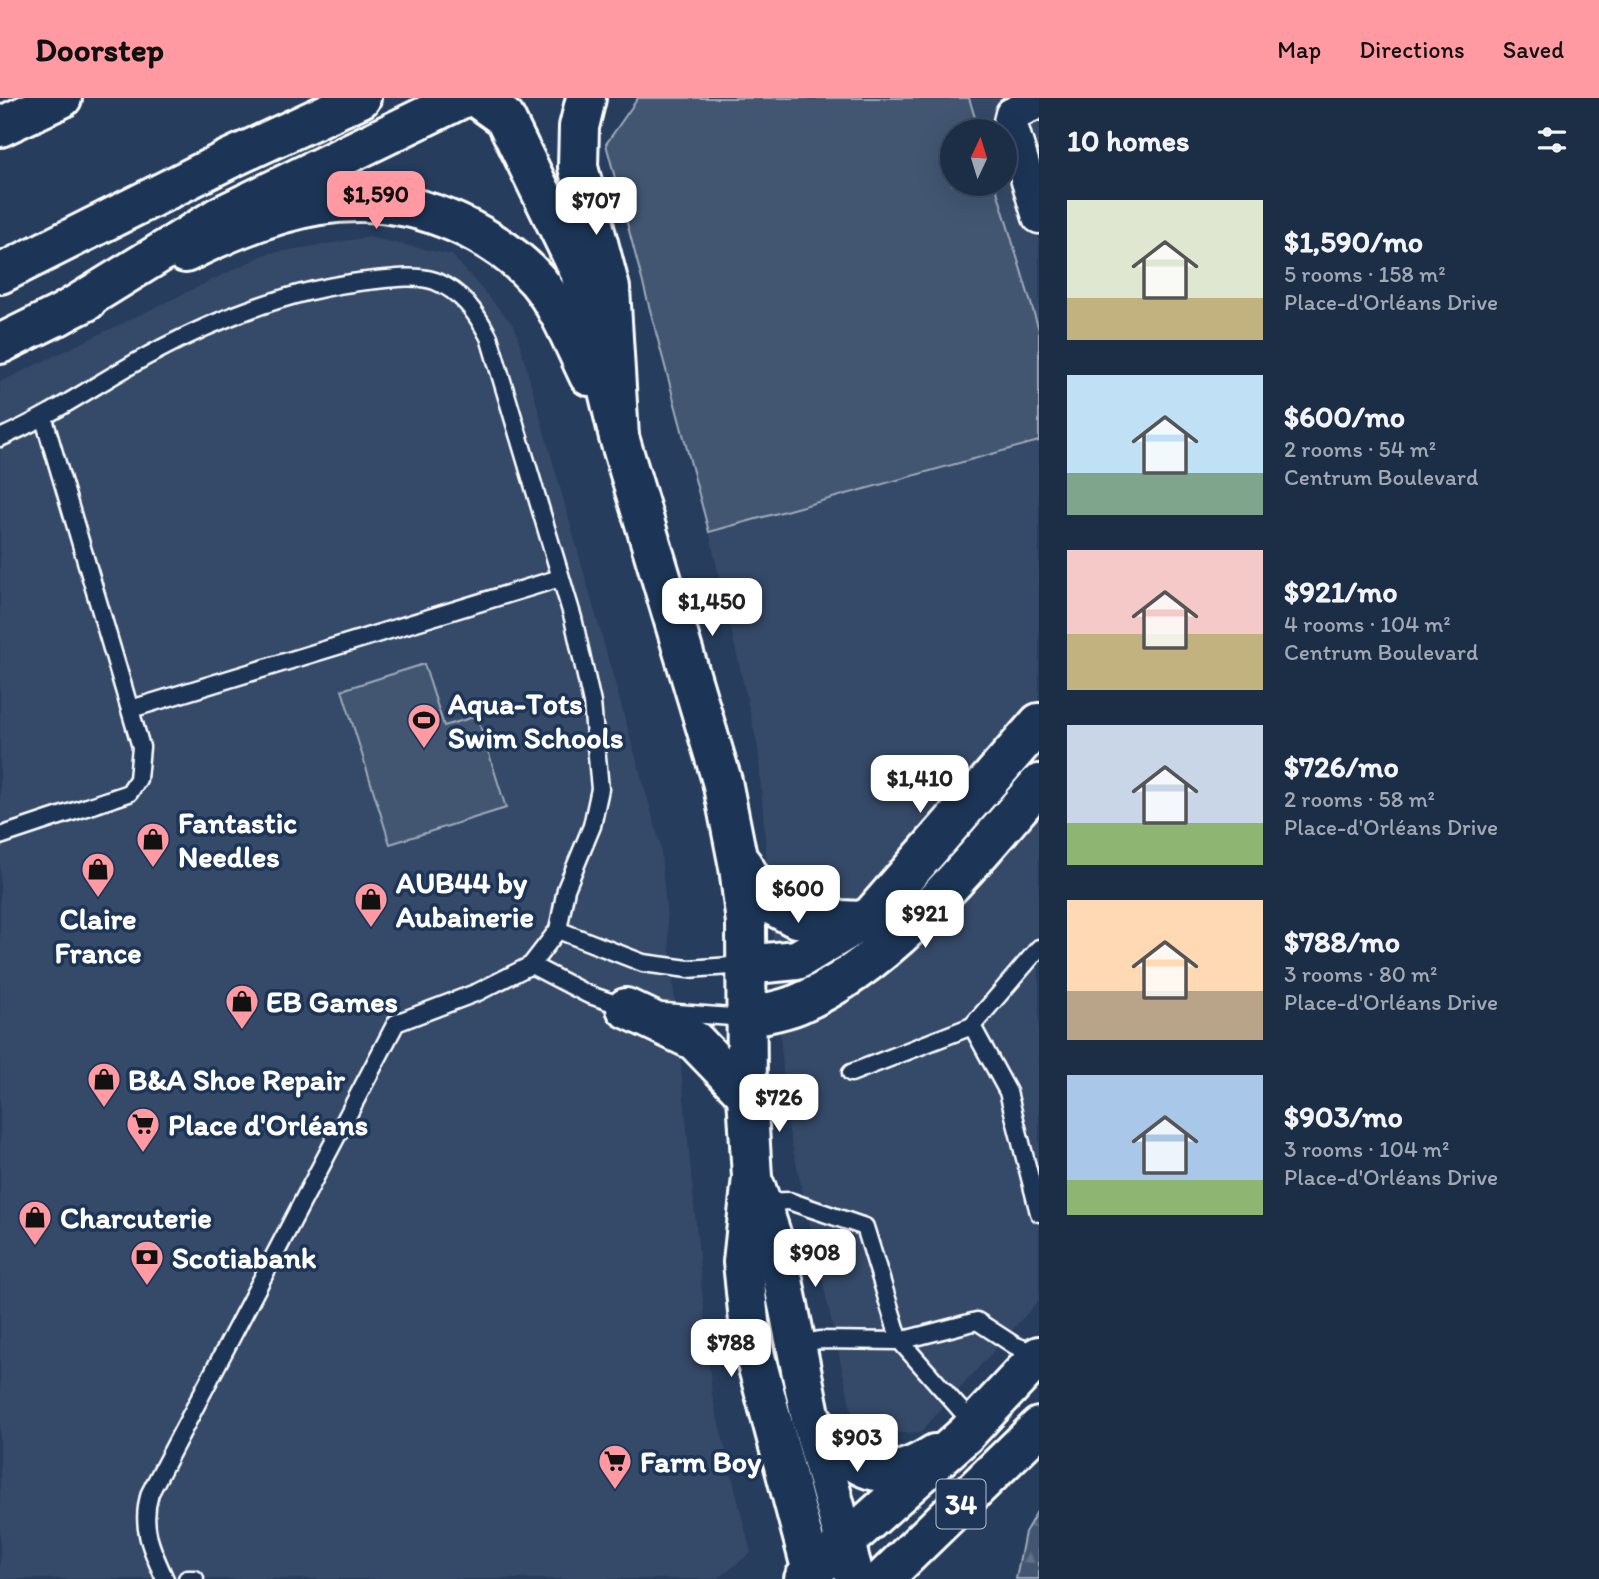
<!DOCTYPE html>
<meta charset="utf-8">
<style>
:root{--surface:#1c2e46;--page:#25364d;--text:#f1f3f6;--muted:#a0a8b3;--line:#3a4a5f;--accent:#ff9aa2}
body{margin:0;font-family:Itim,sans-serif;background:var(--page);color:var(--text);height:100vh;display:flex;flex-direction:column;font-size:26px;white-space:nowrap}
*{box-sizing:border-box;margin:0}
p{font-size:23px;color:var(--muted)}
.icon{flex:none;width:38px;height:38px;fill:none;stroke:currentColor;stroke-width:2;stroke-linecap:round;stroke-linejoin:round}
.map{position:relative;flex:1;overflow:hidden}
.panel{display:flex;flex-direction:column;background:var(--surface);width:560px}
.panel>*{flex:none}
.needle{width:46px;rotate:4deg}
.fabs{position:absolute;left:940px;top:21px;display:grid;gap:14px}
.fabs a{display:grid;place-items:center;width:77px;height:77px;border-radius:50%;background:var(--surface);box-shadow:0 7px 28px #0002,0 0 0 2px var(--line);font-size:35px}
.price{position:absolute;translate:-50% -60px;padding:0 16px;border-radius:14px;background:#fff;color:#222;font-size:23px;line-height:46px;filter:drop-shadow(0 2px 4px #0008)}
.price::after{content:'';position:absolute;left:50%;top:42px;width:21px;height:16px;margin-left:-10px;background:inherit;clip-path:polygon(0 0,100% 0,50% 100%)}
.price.selected{background:var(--accent);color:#111}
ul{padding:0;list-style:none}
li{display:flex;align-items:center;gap:21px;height:175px;padding:0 28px}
li span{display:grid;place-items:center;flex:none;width:196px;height:140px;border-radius:0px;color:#555}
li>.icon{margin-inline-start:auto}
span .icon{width:84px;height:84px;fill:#fffc;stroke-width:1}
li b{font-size:30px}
h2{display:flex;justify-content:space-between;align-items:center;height:84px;padding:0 28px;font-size:30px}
header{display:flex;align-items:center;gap:42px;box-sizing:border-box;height:98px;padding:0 35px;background:var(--accent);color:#111}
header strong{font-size:33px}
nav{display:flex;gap:38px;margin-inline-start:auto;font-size:24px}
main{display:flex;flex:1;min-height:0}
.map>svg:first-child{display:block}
</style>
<header>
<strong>Doorstep</strong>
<nav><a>Map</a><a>Directions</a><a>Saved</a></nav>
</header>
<main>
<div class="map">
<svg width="1039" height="1481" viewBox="0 0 1039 1481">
<defs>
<pattern id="forest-firs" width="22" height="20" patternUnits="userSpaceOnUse" patternTransform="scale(1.75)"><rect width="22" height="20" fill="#425672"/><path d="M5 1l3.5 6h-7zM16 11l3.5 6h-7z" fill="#5e6f87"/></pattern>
</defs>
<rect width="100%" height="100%" fill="#263d5e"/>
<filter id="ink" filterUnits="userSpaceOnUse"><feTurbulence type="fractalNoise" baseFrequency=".0143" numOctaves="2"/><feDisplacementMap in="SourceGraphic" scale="14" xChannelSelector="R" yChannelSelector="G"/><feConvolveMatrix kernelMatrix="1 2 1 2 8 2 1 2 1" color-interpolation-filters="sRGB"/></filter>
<g filter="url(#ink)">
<g fill="#344a68">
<path d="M969,0H1039V232L995,86H1004V33H979Z"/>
<path d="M368,139L452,157L515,229L660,745L712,1297L751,1455L717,1481H0V284L266,156Z"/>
<path d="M1039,343V1202L921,1334L857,1338L787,1024L758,650L709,434Z"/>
</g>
<g fill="#425672" stroke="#a0aab8" stroke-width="2">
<path d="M638,0H969L979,33H952V86H995L1039,232V343L709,434L606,46Z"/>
<path d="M424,566L444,628L477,618L506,710L390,746L342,592Z"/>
</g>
<path fill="url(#forest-firs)" stroke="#a0aab8" stroke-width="2" d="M1039,1410V1481H1016L1025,1434Z"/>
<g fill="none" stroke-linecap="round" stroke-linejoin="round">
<defs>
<g id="lane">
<path d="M0,340C53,317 99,284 149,257C218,220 298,189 376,182C394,180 418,177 435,183C462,194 476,214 489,239L573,520L592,605L600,691L592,728L566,791L558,832L531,867L478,894L396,925L150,1395C140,1428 151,1451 165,1481"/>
<path d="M131,611L560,480"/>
<path d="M0,738L129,695L138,681L141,649L44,321"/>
<path d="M558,832L643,865L688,871L745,867"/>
<path d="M531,867L587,896L628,910"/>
<path d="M664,914L745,920"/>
<path d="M972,928L1008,994L1039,1115"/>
<path d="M851,975L972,928L1039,850"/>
<path d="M761,1104L789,1103L865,1129L900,1243L977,1223L1014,1247L1039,1257"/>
<path d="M796,1247L820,1242L900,1243L974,1327"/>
<path d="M187,1481H195"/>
</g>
<path id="street" d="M1039,4L1012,16L1010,24L1039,119"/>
<g id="secondary">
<path d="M477,0L505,20L580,174L619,339L722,683L739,769L746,825L747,997L752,1079L743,1164L751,1243L814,1481"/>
<path d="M185,155C273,111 361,82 456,125C487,139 515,157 538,183C560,210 574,247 589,278"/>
<path d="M0,176L227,62L361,0"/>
<path d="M0,246L87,203"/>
<path d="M742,766L764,803L796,820L862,823"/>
<path d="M745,867L797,862L872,817L1039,625"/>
<path d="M626,910L695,943L747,997"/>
<path d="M745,920C762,915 782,913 798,906C891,867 973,762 1039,686"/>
<path d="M756,1090L778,1157L811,1321L855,1481"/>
</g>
<g id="primary">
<path d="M811,1321C850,1365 875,1395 935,1356"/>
<path d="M804,1481L966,1336L1039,1258"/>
<path d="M883,1481L1039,1329"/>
</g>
<g id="highway">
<path d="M586,0L579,29L578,69L610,190L619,339"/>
<path d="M0,29L62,0"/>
<path d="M58,218L220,118L463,0"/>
</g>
</defs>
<use href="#lane" stroke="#fff" stroke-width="21"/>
<use href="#street" stroke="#fff" stroke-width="37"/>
<use href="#secondary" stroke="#fff" stroke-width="44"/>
<use href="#primary" stroke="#fff" stroke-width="44"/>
<use href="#highway" stroke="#fff" stroke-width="44"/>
<use href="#lane" stroke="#1d3557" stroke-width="16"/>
<use href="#street" stroke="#1d3557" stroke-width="32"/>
<use href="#secondary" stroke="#1d3557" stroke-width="38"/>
<use href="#primary" stroke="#1d3557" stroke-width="38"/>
<use href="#highway" stroke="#1d3557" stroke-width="38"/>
</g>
</g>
<defs>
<symbol id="stadium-pin" viewBox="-11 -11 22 30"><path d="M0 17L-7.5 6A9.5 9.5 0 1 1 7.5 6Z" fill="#ff9aa2" stroke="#1d3557"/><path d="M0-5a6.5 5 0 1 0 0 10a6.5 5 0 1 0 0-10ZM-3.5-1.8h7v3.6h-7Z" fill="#111"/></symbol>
<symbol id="shop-pin" viewBox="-11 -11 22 30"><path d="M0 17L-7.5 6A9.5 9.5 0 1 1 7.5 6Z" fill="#ff9aa2" stroke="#1d3557"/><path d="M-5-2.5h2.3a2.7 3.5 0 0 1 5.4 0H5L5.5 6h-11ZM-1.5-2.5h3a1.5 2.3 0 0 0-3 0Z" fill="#111"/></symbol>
<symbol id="supermarket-pin" viewBox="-11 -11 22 30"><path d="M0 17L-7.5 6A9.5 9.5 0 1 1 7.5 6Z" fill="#ff9aa2" stroke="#1d3557"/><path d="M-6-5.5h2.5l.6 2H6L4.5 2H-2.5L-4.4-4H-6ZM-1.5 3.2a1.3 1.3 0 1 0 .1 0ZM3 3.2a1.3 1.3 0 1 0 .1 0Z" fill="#111"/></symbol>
<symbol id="bank-pin" viewBox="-11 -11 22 30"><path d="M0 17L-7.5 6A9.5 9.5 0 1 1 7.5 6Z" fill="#ff9aa2" stroke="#1d3557"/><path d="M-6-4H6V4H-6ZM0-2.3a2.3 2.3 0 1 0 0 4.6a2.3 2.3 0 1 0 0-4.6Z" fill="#111"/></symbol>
</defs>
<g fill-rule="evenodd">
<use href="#stadium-pin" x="405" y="603" width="38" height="52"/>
<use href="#shop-pin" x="134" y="722" width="38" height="52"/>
<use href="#shop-pin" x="79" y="752" width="38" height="52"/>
<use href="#shop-pin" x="352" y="782" width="38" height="52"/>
<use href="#shop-pin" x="223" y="884" width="38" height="52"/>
<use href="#shop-pin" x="85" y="962" width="38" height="52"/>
<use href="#supermarket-pin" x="124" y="1007" width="38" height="52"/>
<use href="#shop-pin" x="16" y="1100" width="38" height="52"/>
<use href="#bank-pin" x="128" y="1140" width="38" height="52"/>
<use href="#supermarket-pin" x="596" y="1344" width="38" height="52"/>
</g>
<g text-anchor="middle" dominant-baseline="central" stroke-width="7" stroke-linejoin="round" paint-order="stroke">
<rect fill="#1d3557" stroke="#bbc2cd" stroke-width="2" x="936.5" y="1381.5" width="49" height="49" rx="5"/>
<g font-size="28" font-weight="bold" fill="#fff">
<text x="961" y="1406">34</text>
</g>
<g font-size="30" font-weight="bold" fill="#fff" stroke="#1d3557" text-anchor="start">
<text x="448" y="605">Aqua-Tots<tspan x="448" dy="34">Swim Schools</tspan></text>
<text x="178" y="724">Fantastic<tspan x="178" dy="34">Needles</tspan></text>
<text x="396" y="784">AUB44 by<tspan x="396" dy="34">Aubainerie</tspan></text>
<text x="98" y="820" text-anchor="middle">Claire<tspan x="98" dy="34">France</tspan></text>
<text x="266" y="903">EB Games</text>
<text x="128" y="981">B&amp;A Shoe Repair</text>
<text x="168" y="1026">Place d'Orléans</text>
<text x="60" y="1119">Charcuterie</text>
<text x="172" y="1159">Scotiabank</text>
<text x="640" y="1363">Farm Boy</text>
</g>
</g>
</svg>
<div class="fabs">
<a><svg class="needle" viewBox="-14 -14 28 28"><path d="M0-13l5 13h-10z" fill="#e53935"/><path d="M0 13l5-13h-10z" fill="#a0a8b3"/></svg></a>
</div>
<b class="price selected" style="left:376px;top:133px">$1,590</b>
<b class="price" style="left:596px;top:139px">$707</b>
<b class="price" style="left:712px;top:540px">$1,450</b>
<b class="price" style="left:920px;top:717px">$1,410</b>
<b class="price" style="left:798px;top:827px">$600</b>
<b class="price" style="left:925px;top:852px">$921</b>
<b class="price" style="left:779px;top:1036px">$726</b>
<b class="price" style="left:815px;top:1191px">$908</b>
<b class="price" style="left:731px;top:1281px">$788</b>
<b class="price" style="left:857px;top:1376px">$903</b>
</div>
<section class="panel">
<h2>10 homes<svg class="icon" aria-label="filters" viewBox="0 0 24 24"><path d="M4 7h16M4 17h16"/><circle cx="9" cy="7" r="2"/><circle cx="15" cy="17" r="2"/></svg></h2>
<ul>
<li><span style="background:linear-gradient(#dfe7d0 70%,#c2b280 0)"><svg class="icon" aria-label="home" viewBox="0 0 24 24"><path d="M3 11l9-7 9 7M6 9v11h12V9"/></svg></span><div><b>$1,590/mo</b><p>5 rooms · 158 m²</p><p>Place-d'Orléans Drive</p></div></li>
<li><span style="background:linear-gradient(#bfe0f5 70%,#7fa58c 0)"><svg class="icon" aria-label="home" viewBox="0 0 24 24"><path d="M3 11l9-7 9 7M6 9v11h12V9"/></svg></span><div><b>$600/mo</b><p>2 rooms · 54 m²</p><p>Centrum Boulevard</p></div></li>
<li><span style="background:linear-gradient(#f6c9c9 60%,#c2b280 0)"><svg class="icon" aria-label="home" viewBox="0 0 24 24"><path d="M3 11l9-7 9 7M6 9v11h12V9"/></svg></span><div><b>$921/mo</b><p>4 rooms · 104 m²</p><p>Centrum Boulevard</p></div></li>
<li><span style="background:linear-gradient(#c9d6e8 70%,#8fb573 0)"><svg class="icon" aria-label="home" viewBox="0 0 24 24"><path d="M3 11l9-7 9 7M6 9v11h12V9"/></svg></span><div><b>$726/mo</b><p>2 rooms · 58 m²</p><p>Place-d'Orléans Drive</p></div></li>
<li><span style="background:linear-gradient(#ffd9b3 65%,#b9a48a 0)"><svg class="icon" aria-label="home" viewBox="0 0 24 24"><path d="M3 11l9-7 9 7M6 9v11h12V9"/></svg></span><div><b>$788/mo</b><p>3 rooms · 80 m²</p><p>Place-d'Orléans Drive</p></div></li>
<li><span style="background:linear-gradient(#a9c7e8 75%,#8fb573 0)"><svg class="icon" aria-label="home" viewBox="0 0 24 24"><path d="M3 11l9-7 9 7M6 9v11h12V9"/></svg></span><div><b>$903/mo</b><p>3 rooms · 104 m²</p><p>Place-d'Orléans Drive</p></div></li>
</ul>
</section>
</main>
